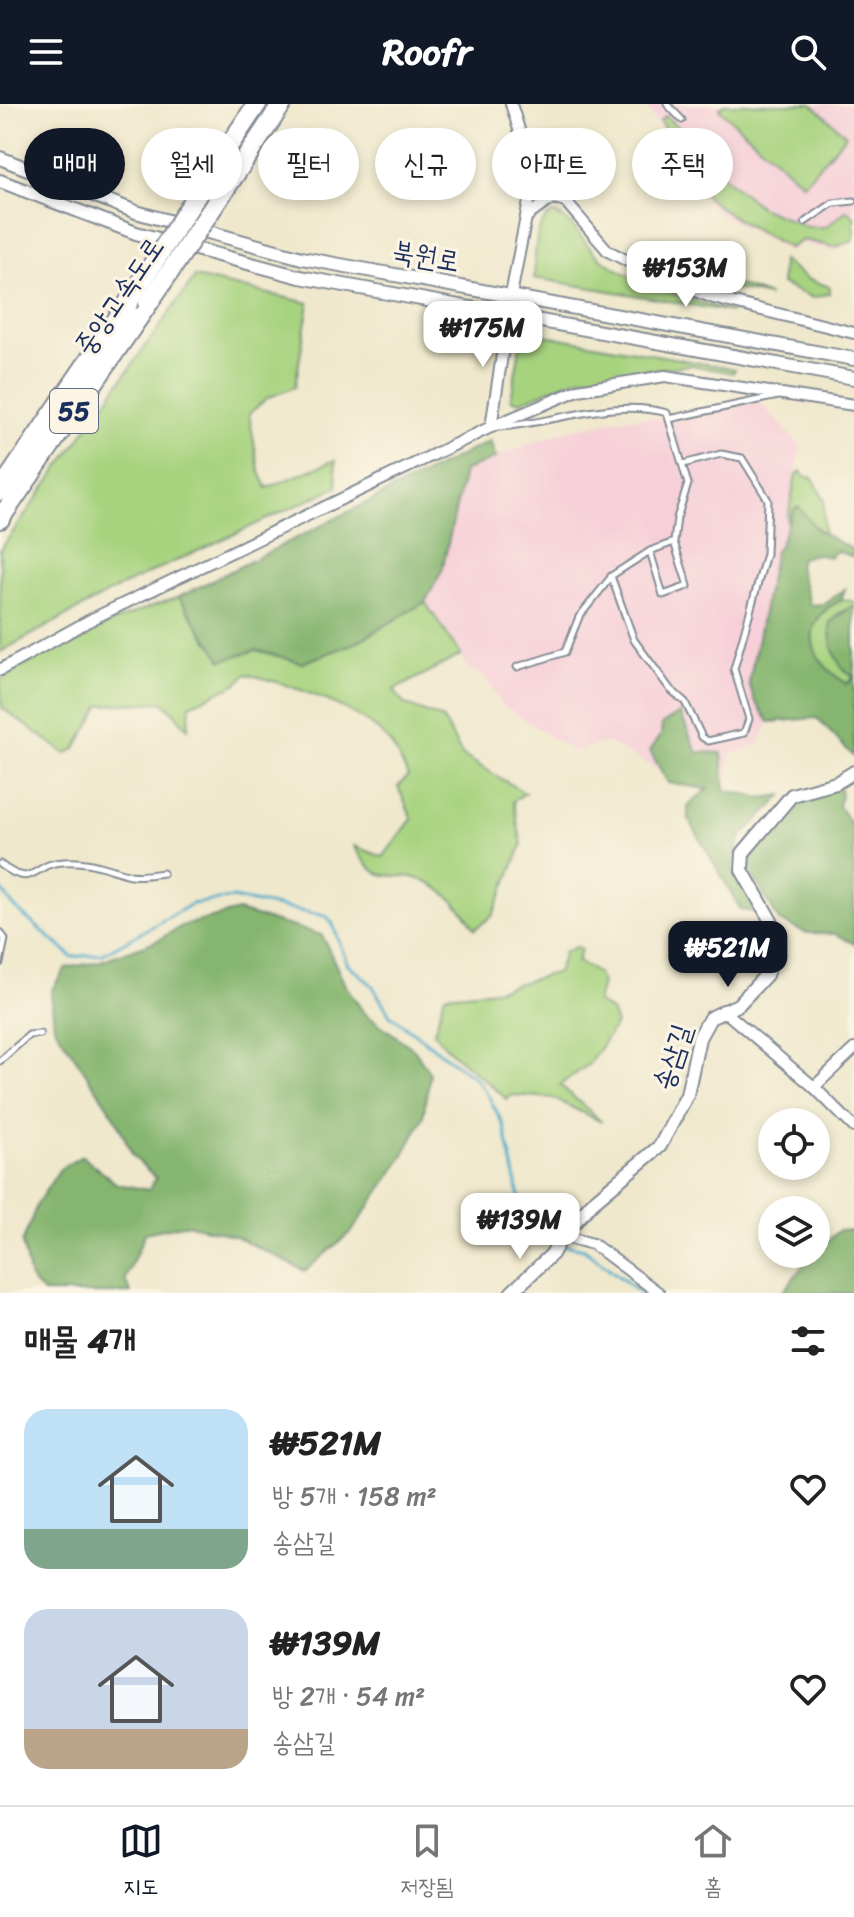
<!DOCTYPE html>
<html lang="ko">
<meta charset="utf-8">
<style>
:root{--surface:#fff;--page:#f6f6f6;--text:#222;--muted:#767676;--line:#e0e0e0;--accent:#111827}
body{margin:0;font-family:Sriracha,"Poor Story",sans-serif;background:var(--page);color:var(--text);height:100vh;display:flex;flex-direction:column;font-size:30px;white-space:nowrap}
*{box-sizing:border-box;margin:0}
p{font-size:26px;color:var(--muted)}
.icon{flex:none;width:44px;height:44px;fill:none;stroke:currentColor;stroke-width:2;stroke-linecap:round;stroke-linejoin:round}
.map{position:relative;height:1189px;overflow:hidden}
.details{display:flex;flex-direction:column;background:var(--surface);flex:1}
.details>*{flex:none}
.guide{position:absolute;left:24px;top:24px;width:806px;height:72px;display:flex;gap:16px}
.buttons{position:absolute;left:758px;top:1004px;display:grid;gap:16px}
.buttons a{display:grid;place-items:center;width:72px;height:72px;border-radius:50%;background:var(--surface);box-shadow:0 4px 12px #0003;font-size:40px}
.price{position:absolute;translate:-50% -68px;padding:0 18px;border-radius:16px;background:#fff;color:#222;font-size:26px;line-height:52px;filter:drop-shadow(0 2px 4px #0008)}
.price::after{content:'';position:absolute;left:50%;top:48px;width:24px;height:18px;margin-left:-12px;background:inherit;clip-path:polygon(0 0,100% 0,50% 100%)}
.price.active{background:var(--accent);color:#fff}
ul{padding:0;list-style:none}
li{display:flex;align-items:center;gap:24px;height:200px;padding:0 24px}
li span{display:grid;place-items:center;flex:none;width:224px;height:160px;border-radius:24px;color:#555}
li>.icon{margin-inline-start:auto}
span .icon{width:96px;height:96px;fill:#fffc;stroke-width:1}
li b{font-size:34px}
h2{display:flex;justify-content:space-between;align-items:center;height:96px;padding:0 24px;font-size:34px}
.tag{padding:0 28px;border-radius:36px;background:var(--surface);box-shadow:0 4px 12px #0003;font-size:28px;line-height:72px}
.tag.active{background:var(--accent);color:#fff}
header{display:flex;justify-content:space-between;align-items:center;height:104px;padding:0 24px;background:var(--accent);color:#fff;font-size:36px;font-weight:700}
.dock{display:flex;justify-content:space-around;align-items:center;height:112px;border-top:2px solid var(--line);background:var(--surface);font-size:22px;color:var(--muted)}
.dock a{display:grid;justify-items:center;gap:4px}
.dock .active{color:var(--accent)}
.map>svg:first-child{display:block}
</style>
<header><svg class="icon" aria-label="menu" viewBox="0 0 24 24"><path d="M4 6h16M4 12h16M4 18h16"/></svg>Roofr<svg class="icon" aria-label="search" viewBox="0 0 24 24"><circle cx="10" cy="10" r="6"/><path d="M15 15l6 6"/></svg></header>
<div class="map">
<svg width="854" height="1189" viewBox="0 0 854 1189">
<rect width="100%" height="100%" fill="#fcf5e5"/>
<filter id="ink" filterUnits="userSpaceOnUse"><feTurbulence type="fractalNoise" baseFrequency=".0125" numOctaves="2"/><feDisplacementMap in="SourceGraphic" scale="16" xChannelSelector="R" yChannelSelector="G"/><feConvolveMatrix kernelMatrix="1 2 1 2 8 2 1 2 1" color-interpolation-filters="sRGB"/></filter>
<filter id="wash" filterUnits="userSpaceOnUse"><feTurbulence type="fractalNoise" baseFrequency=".006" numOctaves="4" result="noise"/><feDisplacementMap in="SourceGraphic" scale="32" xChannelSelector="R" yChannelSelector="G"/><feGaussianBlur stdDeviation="1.8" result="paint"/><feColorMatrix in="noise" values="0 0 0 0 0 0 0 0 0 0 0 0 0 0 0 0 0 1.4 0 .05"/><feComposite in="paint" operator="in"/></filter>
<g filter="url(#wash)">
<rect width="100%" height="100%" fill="#efe8cc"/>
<g fill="#f6cfd8">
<path d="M644,0H854V138L834,147L800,139L791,148L718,109L684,72L669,36Z"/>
<path d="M760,297L801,343L754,595L769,618L758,641L731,650L726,678L673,674L607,638L573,648L501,600L486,575L465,561L458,542L425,498L442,467L464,366L558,329L617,315L652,313L678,317Z"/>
</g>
<g fill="#a7d37f" stroke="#61816e" stroke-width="2">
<path d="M724,0H812L846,31L803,80L719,5Z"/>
<path d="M665,12L683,27L691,45L760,103L807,123H826L847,106L854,112V136L835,143L803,136L789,144C754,124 706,104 686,67C677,50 670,34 660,17Z"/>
<path d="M553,110C576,116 584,144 603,156C642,183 688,194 732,208L534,174C536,154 532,118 553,110Z"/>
<path d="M782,156L807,175L830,183V189L813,194L781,180Z"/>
<path d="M687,168L715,177L720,174L769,192L690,176Z"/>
<path d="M195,173L309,199L295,283L267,294L249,310L259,366L267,384L335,356L337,383L121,482L0,548V446Z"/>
<path d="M532,229L735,265L733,269L691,261L579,274L519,298L511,295L522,232Z"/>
<path d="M801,367L803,372L813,374L824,395V431L802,410L787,417L796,372Z"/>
<path d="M179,493L209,539L257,546L302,559L355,539L425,498L461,551L394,586L404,600L443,615L462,651L525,689L513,697L522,741L493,811L475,825C461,801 440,780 412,773C402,771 390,773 380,770C369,766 360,752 354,742L383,753L412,715L398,683L408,672C401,658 394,641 382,630C353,602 286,579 246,570L238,579L190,601L188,625L164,598L101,601L76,644L66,650L2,604L0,576C57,542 115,514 179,493Z"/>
<path d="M841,496L854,497V501L836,511L846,568L854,573L847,580C810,558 795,518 841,496Z"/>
<path d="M576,843L581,845L577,857L598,870L602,879L597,898L611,907L616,920L589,960L560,981L602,1018L552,994L512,991L507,996C484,972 451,954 434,928L445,891L495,886L558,868L564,848Z"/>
</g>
<g fill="#85b56e" stroke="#507266" stroke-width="2">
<path d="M490,337L496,354L464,367L442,467L425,498L355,539L302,559L257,546L222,556L179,493Z"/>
<path d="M799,403L818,427L854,446V453L836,447L829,453L815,450L801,454L798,462L810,501L825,500L845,485L841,496C795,518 810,559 848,580L854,573V653L817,614L769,618L754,595L749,579L775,447C785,435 786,418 795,404Z"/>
<path d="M854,501V573C834,562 829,538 830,518Z"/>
<path d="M680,609L697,648L722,649L725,686L762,694L783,691L740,734L732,765L761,809L741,806L688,714V702L708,685L668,679L650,647L661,631L662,620Z"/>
<path d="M840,684L841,693L838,701L854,725V840L836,830L806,829L779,817L749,765L750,749L796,696Z"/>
<path d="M238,807L322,831L344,879L364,909L415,946L430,970L423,1014L400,1058L352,1127L305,1167L235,1132L187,1120L145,1129L125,1176L131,1189H43L30,1175L22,1139L38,1098L60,1065L82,1052L117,1080L149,1086L156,1074L133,1052L115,1013L54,922L51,887L66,864L98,858L156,837L182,822Z"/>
<path d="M839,1126H854V1189H782L806,1158Z"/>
</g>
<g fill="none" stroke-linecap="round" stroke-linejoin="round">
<g stroke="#4dabcc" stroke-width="3">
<path d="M0,784L14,803L72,853L103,850L192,800L232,794L326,812L332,818L347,859L372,881L390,911L477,976L489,993L504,1022L525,1119L553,1137"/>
<path d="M560,1140L584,1145L640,1189"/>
</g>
</g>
</g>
<g filter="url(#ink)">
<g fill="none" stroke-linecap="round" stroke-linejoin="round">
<defs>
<g id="service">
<path d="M667,0L682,16"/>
<path d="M805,118L833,99L854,97"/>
<path d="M669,315L778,292"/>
<path d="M500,323C554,319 613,294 667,309L688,380L677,414L674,438L688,482L663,491L650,447L674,438"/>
<path d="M650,447L611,472L634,536L670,585L685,598L702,633L708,637L744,629L749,615L734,565L766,450L768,396L742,354L721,350L683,360"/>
<path d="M517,563L565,548L579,513L611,473"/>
<path d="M0,760C35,787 32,759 63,758C91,756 106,765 131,771C141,773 153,770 163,769"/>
<path d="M0,828L5,835L0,859"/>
<path d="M0,957L29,931L40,930"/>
</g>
<g id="minor">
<path d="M511,0L523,38L565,97L608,147L663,175L714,194L854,229"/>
<path d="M526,113L552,94L565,97"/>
<path d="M511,191L531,87L542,64"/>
<path d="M491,323L508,212"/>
<path d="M0,566L94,514L491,323L578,286L665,272L854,301"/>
<path d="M723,906L814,983L854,1023"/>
<path d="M814,983L854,945"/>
<path d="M562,1132L593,1140L659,1189"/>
</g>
<g id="tertiary">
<path d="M0,54L136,108L302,154L854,255"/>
<path d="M0,77L136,129L300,173L854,274"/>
<path d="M511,1189L552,1150L562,1132L592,1099L660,1042L687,991L699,934L710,914L738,901L766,871L777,838L771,817L742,766L743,749L792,691L836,679L854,668"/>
</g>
<g id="motorway">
<path d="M218,58L257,0"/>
<path d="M240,63L282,0"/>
<path d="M0,387L128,199"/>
<path d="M0,415L148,200"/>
</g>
</defs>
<use href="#service" stroke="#858c95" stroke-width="9"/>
<use href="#minor" stroke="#858c95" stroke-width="14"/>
<use href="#tertiary" stroke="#858c95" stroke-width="16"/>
<use href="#motorway" stroke="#858c95" stroke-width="22"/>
<use href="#service" stroke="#fff" stroke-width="5"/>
<use href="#minor" stroke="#fff" stroke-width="10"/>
<use href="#tertiary" stroke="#fff" stroke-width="12"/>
<use href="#motorway" stroke="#fff" stroke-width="18"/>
<defs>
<g id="motorway-bridge">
<path d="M128,199L218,58"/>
<path d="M148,200L240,63"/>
</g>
</defs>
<use href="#motorway-bridge" stroke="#858c95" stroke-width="22" stroke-linecap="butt"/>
<use href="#motorway-bridge" stroke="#fff" stroke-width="18"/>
</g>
</g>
<g text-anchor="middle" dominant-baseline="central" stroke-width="6" stroke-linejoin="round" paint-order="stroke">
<rect fill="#fcf5e5" stroke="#5e6a86" stroke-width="2" x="50" y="285" width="48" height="44" rx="6"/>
<g font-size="26" font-weight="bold" fill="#1b2f5e">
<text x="74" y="307">55</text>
</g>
<g font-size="28" fill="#1b2f5e" stroke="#fcf5e5">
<text transform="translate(426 152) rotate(10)">북원로</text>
<text transform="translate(119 192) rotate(-56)">중앙고속도로</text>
<text transform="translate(672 953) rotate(-72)">송삼길</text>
</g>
</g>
</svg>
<div class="buttons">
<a><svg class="icon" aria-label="locate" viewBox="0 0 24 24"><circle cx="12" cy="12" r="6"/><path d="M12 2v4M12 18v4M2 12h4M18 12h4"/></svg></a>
<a><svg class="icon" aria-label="layers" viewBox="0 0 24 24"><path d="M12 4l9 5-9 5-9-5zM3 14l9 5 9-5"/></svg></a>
</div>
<b class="price" style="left:686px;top:205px">₩153M</b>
<b class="price" style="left:483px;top:265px">₩175M</b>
<b class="price active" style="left:728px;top:885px">₩521M</b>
<b class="price" style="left:520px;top:1157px">₩139M</b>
<div class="guide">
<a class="tag active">매매</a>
<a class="tag">월세</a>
<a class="tag">필터</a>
<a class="tag">신규</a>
<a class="tag">아파트</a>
<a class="tag">주택</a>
</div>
</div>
<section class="details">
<h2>매물 4개<svg class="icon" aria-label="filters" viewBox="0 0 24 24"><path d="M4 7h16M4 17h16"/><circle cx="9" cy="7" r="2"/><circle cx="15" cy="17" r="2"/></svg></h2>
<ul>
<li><span style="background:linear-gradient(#bfe0f5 75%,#7fa58c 0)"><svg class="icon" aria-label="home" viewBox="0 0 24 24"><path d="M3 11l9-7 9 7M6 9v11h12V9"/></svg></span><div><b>₩521M</b><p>방 5개 · 158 m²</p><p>송삼길</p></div><svg class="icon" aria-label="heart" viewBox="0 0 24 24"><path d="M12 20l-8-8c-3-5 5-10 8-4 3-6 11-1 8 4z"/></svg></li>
<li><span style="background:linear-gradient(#c9d6e8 75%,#b9a48a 0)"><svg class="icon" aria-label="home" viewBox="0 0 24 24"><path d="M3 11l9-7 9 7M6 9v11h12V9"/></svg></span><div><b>₩139M</b><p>방 2개 · 54 m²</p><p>송삼길</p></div><svg class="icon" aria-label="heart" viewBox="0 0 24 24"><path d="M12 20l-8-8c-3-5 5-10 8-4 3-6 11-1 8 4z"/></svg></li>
</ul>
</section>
<nav class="dock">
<a class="active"><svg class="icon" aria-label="map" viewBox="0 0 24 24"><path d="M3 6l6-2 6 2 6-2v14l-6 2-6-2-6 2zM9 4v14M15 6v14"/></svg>지도</a>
<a><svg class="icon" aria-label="saved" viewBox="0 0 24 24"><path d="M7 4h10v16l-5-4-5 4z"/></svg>저장됨</a>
<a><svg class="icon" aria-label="home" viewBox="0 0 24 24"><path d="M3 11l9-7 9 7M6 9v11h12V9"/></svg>홈</a>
</nav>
